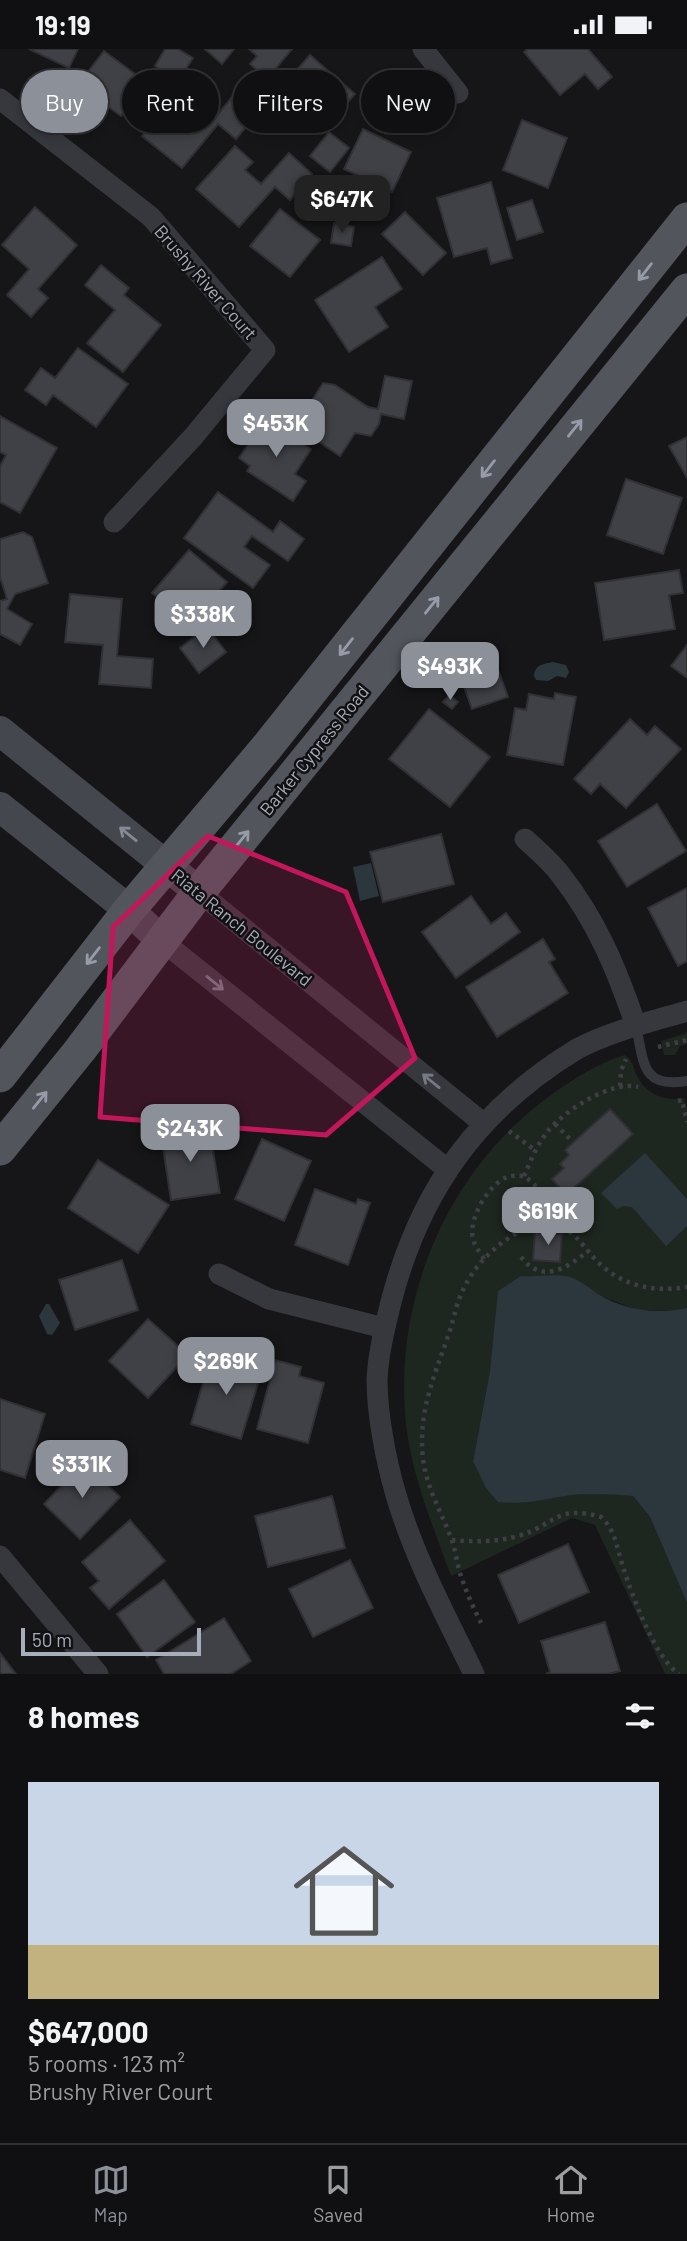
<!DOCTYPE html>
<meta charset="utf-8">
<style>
:root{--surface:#101012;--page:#19191b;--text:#f1f3f6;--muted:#9c9d9f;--line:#303032;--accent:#8c9099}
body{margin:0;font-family:Barlow,sans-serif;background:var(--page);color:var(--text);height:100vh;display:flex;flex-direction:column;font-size:26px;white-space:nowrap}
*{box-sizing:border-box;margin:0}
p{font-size:23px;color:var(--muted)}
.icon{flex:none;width:38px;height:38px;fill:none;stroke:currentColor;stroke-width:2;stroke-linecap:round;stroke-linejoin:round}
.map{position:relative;height:1625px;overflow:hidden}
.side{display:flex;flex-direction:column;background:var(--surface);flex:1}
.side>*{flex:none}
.top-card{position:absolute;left:21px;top:21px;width:646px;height:63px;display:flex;gap:14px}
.scale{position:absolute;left:21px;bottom:18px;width:180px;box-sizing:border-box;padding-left:7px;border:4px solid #a7aeb9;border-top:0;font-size:19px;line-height:24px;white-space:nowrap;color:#a7aeb9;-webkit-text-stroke:5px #111113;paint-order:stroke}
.price{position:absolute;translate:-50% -60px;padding:0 16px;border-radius:14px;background:var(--accent);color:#fff;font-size:23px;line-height:46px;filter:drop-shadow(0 2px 4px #0008)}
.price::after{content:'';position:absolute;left:50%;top:42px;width:21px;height:16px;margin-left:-10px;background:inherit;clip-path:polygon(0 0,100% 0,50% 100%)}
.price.current{background:#222;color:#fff}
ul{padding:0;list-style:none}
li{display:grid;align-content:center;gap:14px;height:371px;padding:0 28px}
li+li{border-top:2px solid var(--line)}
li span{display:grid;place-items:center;height:217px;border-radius:0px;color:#555}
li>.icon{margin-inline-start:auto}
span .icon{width:126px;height:126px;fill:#fffc;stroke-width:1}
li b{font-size:30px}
h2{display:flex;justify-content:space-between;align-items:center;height:84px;padding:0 28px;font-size:30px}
.tag{padding:0 24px;border-radius:32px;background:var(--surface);box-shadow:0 4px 10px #0003,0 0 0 2px var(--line);font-size:24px;line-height:63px}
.tag.current{background:var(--accent);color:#fff}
.status{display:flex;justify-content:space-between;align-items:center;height:49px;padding:0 35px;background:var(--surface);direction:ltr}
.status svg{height:19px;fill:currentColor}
.dock{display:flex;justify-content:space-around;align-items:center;height:98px;border-top:2px solid var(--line);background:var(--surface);font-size:19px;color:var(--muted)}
.dock a{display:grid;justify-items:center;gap:4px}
.dock .current{color:var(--accent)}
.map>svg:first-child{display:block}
</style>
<div class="status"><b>19:19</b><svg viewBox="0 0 49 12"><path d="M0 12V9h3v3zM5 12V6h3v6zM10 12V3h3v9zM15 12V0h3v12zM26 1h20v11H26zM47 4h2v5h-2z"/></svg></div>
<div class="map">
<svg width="687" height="1625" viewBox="0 0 687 1625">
<rect width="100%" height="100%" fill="#161618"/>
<g fill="#1e271f">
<path d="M687,984V995L680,997L675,1006H664L661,992Z"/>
<path d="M625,1006C632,1011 633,1017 636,1025C645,1045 664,1053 684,1049L687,1060V1259L676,1262L637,1261L601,1247L579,1232L521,1227L490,1322L473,1412L570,1446L605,1444L633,1447L650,1468L687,1554V1625H665L595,1476L572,1469L451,1527C432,1474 409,1421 405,1364C396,1242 451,1118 551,1046C573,1030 598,1014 625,1006Z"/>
</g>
<g fill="#2b363d">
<path d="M553,613L566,616L569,623L566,629L557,627L548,632L536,631L534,627C535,615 544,615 553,613Z"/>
<path d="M371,814L379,847L360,852L353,818Z"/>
<path d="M645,1104L687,1150V1177L666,1197L632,1158L623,1157L617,1160L601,1144Z"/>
<path d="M521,1227C535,1228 552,1225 565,1227C578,1229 588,1238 598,1245C623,1261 658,1266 687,1259V1554L650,1468L633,1447C612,1445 592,1444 571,1446C542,1450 528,1456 498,1453L486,1439L473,1412L490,1322L498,1242Z"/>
<path d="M46,1255H49L60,1274L52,1286L47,1285L39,1267Z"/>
</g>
<g fill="#404146" stroke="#303035" stroke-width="2">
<path d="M29,0H78L69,19Z"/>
<path d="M165,0H178L193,9L178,32L155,17Z"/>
<path d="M205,0H234L222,15Z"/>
<path d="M249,0H292L267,30L250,15L257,7Z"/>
<path d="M528,0H588L612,28L598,40L585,25L560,46L524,3Z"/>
<path d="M104,2L147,34L121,67L78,36Z"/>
<path d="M310,6L355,45L328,75L283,37Z"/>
<path d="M195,23L215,40L194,65L209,76L233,47L256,66L236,90L218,75L182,119L142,87Z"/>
<path d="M522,71L567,89L548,139L503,121Z"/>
<path d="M363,80L411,103L392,143L344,120Z"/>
<path d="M329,83L349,99L330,123L310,107Z"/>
<path d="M235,97L253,113L245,121L261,135L289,104L312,125L290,151L275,138L239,178L196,140Z"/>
<path d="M491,133L512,209L491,215L487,199L454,208L437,149Z"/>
<path d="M532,151L543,183L517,191L507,159Z"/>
<path d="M35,158L77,196L38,240L48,249L31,268L7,246L29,220L2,196Z"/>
<path d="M280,160L320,191L290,228L250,197Z"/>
<path d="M405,163L446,204L423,226L382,185Z"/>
<path d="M334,174L354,178L351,197L331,194Z"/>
<path d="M382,208L402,240L375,258L388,278L349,303L315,251Z"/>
<path d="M101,216L129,239L124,246L161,276L123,323L87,294L115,261L85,236Z"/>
<path d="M78,299L128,335L96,378L53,346L46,356L25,341L41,319L55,329Z"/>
<path d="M385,327L412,332L404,370L381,365L379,375L371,387L355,384L340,407L296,377L323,334L335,336L368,358L378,360Z"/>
<path d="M0,367L57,399L20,464L0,453V417L6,406L0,403Z"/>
<path d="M265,370L311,400L295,425L306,432L293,452L247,422L250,417L239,409Z"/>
<path d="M687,388V429L669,397Z"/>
<path d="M626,430L682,449L663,505L607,486Z"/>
<path d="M218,443L273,483L280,472L304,490L288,512L252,487L244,498L270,516L253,539L184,489Z"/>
<path d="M23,483L32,488L48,534L15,545L7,560L32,575L20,596L0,585V552L7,550L0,528V490Z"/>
<path d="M189,501L227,533L190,576L152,544Z"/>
<path d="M679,521L683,544L669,546L675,580L604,591L595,534Z"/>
<path d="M70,545L122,550L117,607L153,610L151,639L99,635L103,596L65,593Z"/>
<path d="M207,578L226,603L199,624L180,599Z"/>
<path d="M687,596V629L671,617Z"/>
<path d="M499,623L508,648L472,660L463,635Z"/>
<path d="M555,644L576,648L563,716L507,706L515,659L526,661L529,645L554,650Z"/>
<path d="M449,646L458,653L452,660L443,653Z"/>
<path d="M429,660L490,708L450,758L389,710Z"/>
<path d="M630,670L647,686L655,677L681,700L626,759L600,735L591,745L574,730Z"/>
<path d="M657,755L686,802L627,838L598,792Z"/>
<path d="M441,785L454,835L383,853L370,803Z"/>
<path d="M687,839V912L678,917L648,859Z"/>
<path d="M471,847L491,875L506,864L520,883L456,929L422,883Z"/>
<path d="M543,890L555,910L549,913L568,944L497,988L466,938Z"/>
<path d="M610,1060L633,1085L566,1146L552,1130L564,1119L560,1115L569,1106L565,1101Z"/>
<path d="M209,1078L220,1144L171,1151L161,1085Z"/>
<path d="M262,1090L311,1112L284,1172L235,1150Z"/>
<path d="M98,1111L169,1156L138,1204L68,1159Z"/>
<path d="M315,1140L356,1155L358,1150L370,1154L348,1216L295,1196Z"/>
<path d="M535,1183L562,1185L560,1213L533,1211Z"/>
<path d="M122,1211L138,1261L75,1281L59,1231Z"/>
<path d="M148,1270L188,1306L148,1349L109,1312Z"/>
<path d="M211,1306L262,1321L241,1390L191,1375Z"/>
<path d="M275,1311L301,1318L299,1327L324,1334L308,1394L257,1380Z"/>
<path d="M0,1350L45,1365L25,1429L0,1421Z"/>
<path d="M84,1413L120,1448L80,1490L44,1455Z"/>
<path d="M332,1447L345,1499L268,1518L255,1467Z"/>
<path d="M130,1471L165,1512L109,1560L90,1539L99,1532L82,1513Z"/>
<path d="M568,1495L589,1543L519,1574L498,1526Z"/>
<path d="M350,1511L373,1559L313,1588L289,1540Z"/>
<path d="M164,1531L195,1573L147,1608L117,1565Z"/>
<path d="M224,1569L251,1612L231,1625H164L156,1611Z"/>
<path d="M605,1573L620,1622L608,1625H546L550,1623L541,1592Z"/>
<path d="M0,1604L16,1625H0Z"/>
</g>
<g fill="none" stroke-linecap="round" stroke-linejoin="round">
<g stroke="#3d3f45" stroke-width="4.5" stroke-dasharray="3.5 5" stroke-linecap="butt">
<path d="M658,998L687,991"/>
<path d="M620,1037L621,1022L626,1010"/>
<path d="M678,1052L682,1051L687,1073"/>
<path d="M555,1075L573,1093"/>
<path d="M509,1082L536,1102"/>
<path d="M524,1127C530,1113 537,1096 547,1083C564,1062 611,1031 638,1038"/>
<path d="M521,1208C542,1235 566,1220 588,1202"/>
<path d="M484,1210C480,1203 475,1198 473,1190C468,1170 488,1136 507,1128C513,1126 518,1127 524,1127C542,1140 549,1154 549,1176"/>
<path d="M452,1491C473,1493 498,1493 518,1487C555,1476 557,1455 601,1468C616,1482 617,1500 623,1518C632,1546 655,1609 679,1625"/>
<path d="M481,1574C474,1560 467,1545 462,1530C457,1517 456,1502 451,1489C441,1462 426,1438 423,1409C418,1365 433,1330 447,1290C454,1272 456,1252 466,1235C480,1208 517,1174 550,1176C572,1177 581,1195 595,1210C619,1236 652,1244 687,1238"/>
</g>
<path stroke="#37383e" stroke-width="10" d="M636,977C644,1013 641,1040 687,1032"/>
<g stroke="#37383e" stroke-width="21">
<path d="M423,0L458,44"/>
<path d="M0,50L151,168L265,301L193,388L114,473"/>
<path d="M525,790C537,801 550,812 560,825C597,872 617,921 636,977"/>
<path d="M199,843L484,1075"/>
<path d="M161,891L447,1120"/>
<path d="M219,1225L269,1250L384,1279"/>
<path d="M0,1507L98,1625"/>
<path d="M474,1625C446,1567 414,1508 396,1446C386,1412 377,1365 377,1331C378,1305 385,1278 391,1253C420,1141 478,1060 577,1000C608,983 653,972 687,962"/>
</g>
<g stroke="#45474e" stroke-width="30">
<path d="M0,682L199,843"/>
<path d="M0,758L129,861L161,891"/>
</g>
<g stroke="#53555d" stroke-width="33">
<path d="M0,1027L129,861L267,698L687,170"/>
<path d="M0,1100L80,1001L199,843L687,241"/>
</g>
</g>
<defs><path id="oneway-shaft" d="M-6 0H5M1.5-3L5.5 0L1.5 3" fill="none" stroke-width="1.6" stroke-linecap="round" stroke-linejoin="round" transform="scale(1.75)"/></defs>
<g stroke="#969ca7">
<use href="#oneway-shaft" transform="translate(645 223) rotate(128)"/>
<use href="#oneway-shaft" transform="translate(575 379) rotate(-51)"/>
<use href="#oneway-shaft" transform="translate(488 420) rotate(128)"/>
<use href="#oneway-shaft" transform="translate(432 556) rotate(-51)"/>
<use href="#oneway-shaft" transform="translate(346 598) rotate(128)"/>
<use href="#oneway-shaft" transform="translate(242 790) rotate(-51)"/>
<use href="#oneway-shaft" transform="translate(93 907) rotate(128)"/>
<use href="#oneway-shaft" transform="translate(40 1051) rotate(-51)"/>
</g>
<use stroke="#858a94" href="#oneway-shaft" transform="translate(128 785) rotate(-141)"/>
<g stroke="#757982">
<use href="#oneway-shaft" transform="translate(215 934) rotate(39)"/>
<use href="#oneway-shaft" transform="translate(431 1032) rotate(-141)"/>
</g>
<path fill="#c2185b" fill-opacity="0.2" stroke="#c2185b" stroke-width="5" stroke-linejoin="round" d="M208,787L346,843L415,1009L326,1086L100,1068L113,878Z"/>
<g text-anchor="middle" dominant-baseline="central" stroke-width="5" stroke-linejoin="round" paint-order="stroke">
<g font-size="18" fill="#a7aeb9" stroke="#111113">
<text transform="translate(206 233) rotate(49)">Brushy River Court</text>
<text transform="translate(314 701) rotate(-51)">Barker Cypress Road</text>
<text transform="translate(242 878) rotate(39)">Riata Ranch Boulevard</text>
</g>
</g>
</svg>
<div class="scale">50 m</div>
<b class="price current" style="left:342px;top:186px">$647K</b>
<b class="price" style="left:276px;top:410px">$453K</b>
<b class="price" style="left:203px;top:601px">$338K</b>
<b class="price" style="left:450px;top:653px">$493K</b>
<b class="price" style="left:190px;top:1115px">$243K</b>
<b class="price" style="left:548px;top:1198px">$619K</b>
<b class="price" style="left:226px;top:1348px">$269K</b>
<b class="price" style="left:82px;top:1451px">$331K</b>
<div class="top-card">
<a class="tag current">Buy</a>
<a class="tag">Rent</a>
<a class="tag">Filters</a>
<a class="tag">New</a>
</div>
</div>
<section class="side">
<h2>8 homes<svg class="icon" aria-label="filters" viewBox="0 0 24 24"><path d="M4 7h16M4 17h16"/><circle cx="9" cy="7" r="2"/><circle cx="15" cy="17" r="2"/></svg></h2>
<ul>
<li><span style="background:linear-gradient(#c9d6e8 75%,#c2b280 0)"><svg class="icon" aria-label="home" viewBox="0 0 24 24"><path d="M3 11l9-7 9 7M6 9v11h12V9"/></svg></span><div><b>$647,000</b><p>5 rooms · 123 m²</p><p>Brushy River Court</p></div></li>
</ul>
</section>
<nav class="dock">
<a class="current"><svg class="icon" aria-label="map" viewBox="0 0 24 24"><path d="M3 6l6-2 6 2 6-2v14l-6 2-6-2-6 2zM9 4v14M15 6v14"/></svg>Map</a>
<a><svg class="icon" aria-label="saved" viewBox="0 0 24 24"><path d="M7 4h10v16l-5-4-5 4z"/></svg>Saved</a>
<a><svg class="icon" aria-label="home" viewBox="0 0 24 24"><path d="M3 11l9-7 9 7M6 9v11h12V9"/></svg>Home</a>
</nav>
